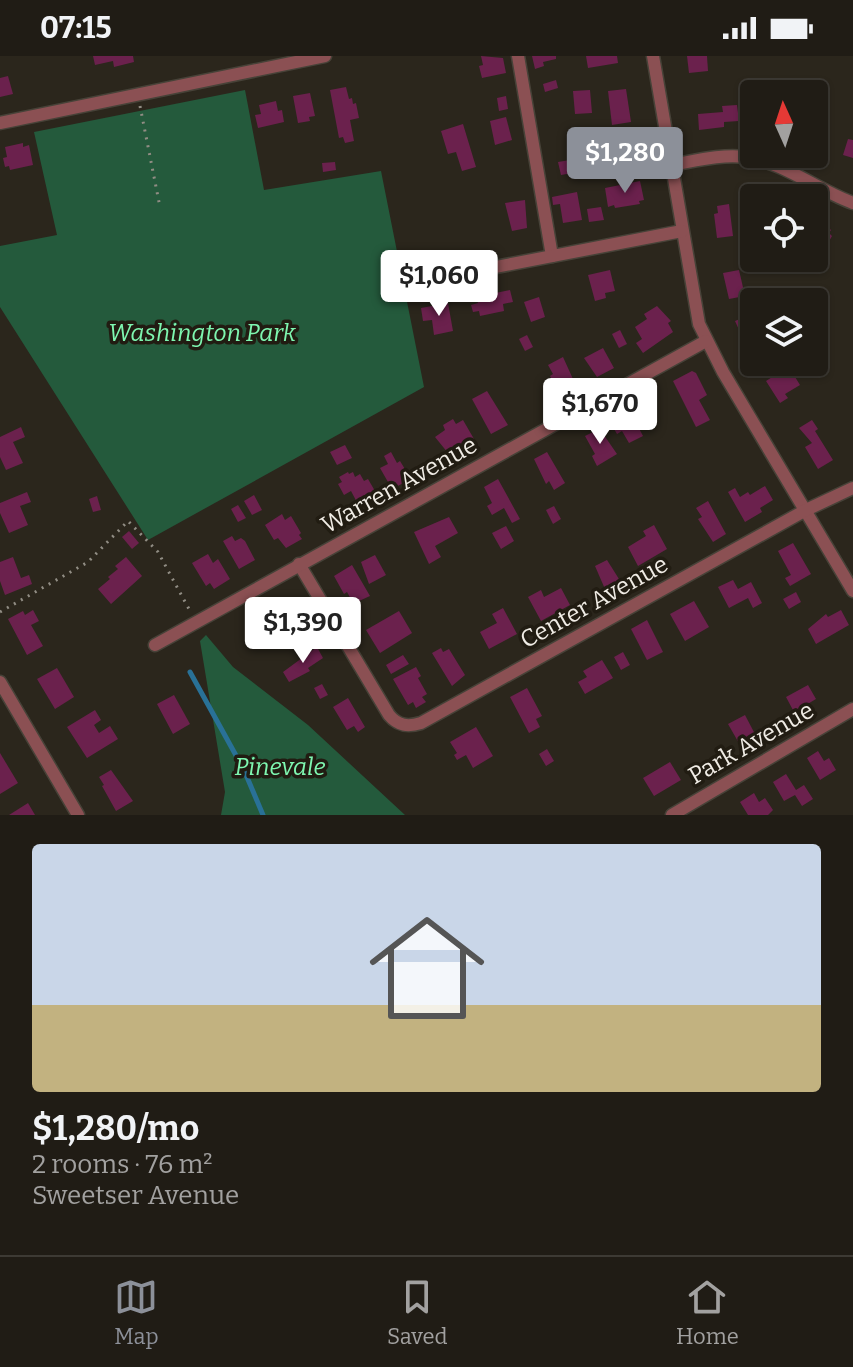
<!DOCTYPE html>
<meta charset="utf-8">
<style>
:root{--surface:#201c15;--page:#28251e;--text:#f1f3f6;--muted:#a2a1a0;--line:#3d3a34;--accent:#8c9099}
body{margin:0;font-family:Bitter,serif;background:var(--page);color:var(--text);height:100vh;display:flex;flex-direction:column;font-size:30px;white-space:nowrap}
*{box-sizing:border-box;margin:0}
p{font-size:26px;color:var(--muted)}
.icon{flex:none;width:44px;height:44px;fill:none;stroke:currentColor;stroke-width:2;stroke-linecap:round;stroke-linejoin:round}
.map{position:relative;height:759px;overflow:hidden}
.drawer{display:flex;flex-direction:column;background:var(--surface);flex:1}
.drawer>*{flex:none}
.needle{width:52px;rotate:357deg}
.fabs{position:absolute;left:740px;top:24px;display:grid;gap:16px}
.fabs a{display:grid;place-items:center;width:88px;height:88px;border-radius:8px;background:var(--surface);box-shadow:0 2px 6px #0004,0 0 0 2px var(--line);font-size:40px}
.price{position:absolute;translate:-50% -68px;padding:0 18px;border-radius:8px;background:#fff;color:#222;font-size:26px;line-height:52px;filter:drop-shadow(0 2px 4px #0008)}
.price::after{content:'';position:absolute;left:50%;top:48px;width:24px;height:18px;margin-left:-12px;background:inherit;clip-path:polygon(0 0,100% 0,50% 100%)}
.price.selected{background:var(--accent);color:#fff}
ul{padding:0;list-style:none}
li{display:grid;align-content:center;gap:16px;height:424px;padding:0 32px}
li+li{border-top:2px solid var(--line)}
li span{display:grid;place-items:center;height:248px;border-radius:8px;color:#555}
li>.icon{margin-inline-start:auto}
span .icon{width:144px;height:144px;fill:#fffc;stroke-width:1}
li b{font-size:34px}
.status{display:flex;justify-content:space-between;align-items:center;height:56px;padding:0 40px;background:var(--surface);direction:ltr}
.status svg{height:22px;fill:currentColor}
.tab-bar{display:flex;justify-content:space-around;align-items:center;height:112px;border-top:2px solid var(--line);background:var(--surface);font-size:22px;color:var(--muted)}
.tab-bar a{display:grid;justify-items:center;gap:4px}
.tab-bar .selected{color:var(--accent)}
.map>svg:first-child{display:block}
</style>
<div class="status"><b>07:15</b><svg viewBox="0 0 49 12"><path d="M0 12V9h3v3zM5 12V6h3v6zM10 12V3h3v9zM15 12V0h3v12zM26 1h20v11H26zM47 4h2v5h-2z"/></svg></div>
<div class="map">
<svg width="853" height="759" viewBox="0 0 853 759">
<rect width="100%" height="100%" fill="#2b261c"/>
<g fill="#245a3c">
<path d="M245,34L264,134L381,115L424,331L148,484L0,251V190L57,179L34,76Z"/>
<path d="M206,579L233,611L308,669L405,759H221L225,736L200,585Z"/>
</g>
<g fill="none" stroke-linecap="round" stroke-linejoin="round">
<path stroke="#297197" stroke-width="5" d="M190,616L244,714L263,759"/>
</g>
<g fill="#6b214d">
<path d="M93,0H133L134,6L114,11L113,5L95,9Z"/>
<path d="M481,0L503,2L506,17L482,22L479,10L483,9Z"/>
<path d="M532,0H556V3L543,6L544,10L535,13Z"/>
<path d="M586,0H617L618,7L588,12Z"/>
<path d="M687,0H707L708,15L689,17Z"/>
<path d="M8,20L13,38L0,41V22Z"/>
<path d="M556,24L558,32L545,36L543,28Z"/>
<path d="M346,31L349,43L352,42L353,48L356,47L359,62L350,64L354,85L345,87L343,81L339,82L330,34Z"/>
<path d="M626,33L631,66L612,69L608,35Z"/>
<path d="M590,34L592,57L575,58L573,35Z"/>
<path d="M310,37L315,60L309,61L310,65L298,67L293,40Z"/>
<path d="M506,40L508,53L499,55L497,42Z"/>
<path d="M276,45L278,55L282,54L284,66L258,72L255,59L261,58L259,49Z"/>
<path d="M737,49L739,65L724,66V71L699,74L698,58L723,56L722,50Z"/>
<path d="M506,61L512,84L495,89L490,65Z"/>
<path d="M463,68L476,111L462,115L456,96L448,98L441,75Z"/>
<path d="M626,81L631,82L633,97L620,100L621,106L601,109L599,97H593L592,87Z"/>
<path d="M848,83L853,84V102L843,99Z"/>
<path d="M23,87V91L29,89L33,109L10,114L9,110L5,111L3,102L7,101L5,91Z"/>
<path d="M576,103L578,116L561,119L558,106Z"/>
<path d="M335,106L336,114L323,116L322,107Z"/>
<path d="M640,125L644,144L639,145L640,148L615,152L614,149L608,151L605,132Z"/>
<path d="M577,136L582,164L563,167L560,148L553,149L552,141Z"/>
<path d="M525,144L527,172L512,175L505,147Z"/>
<path d="M729,148L733,180L717,182L714,158L718,157L717,150Z"/>
<path d="M601,151L604,164L589,166L587,153Z"/>
<path d="M818,163L831,174L829,177L832,180L827,189L814,185V164L817,166Z"/>
<path d="M610,214L615,235L605,237L606,242L595,245L588,219Z"/>
<path d="M739,214L745,240L729,243L723,217Z"/>
<path d="M510,234L513,246L503,248L504,255L480,260L479,255L473,256L471,249L478,247L476,241Z"/>
<path d="M539,241L545,261L531,266L524,246Z"/>
<path d="M448,247L453,275L434,279L432,264L423,265L421,252Z"/>
<path d="M657,250L671,265L668,267L673,276L643,297L636,287L642,283L635,271L647,263L644,258Z"/>
<path d="M742,262L746,268L752,265L754,269V293L749,296L735,265Z"/>
<path d="M620,274L627,288L619,292L612,278Z"/>
<path d="M527,279L533,291L525,295L519,283Z"/>
<path d="M603,292L614,312L597,321L584,302Z"/>
<path d="M563,301L578,334L571,337L570,334L561,339L550,320L553,318L548,309Z"/>
<path d="M692,315L696,317L707,339L699,344L710,364L696,371L673,325Z"/>
<path d="M780,316L784,321L792,316L800,329L785,338L788,342L780,347L766,325Z"/>
<path d="M487,335L508,369L491,378L472,343Z"/>
<path d="M622,354L624,358L630,355L643,380L629,387L622,375L617,378L610,366L617,362L615,358Z"/>
<path d="M453,363L456,368L463,364L474,383L473,386L458,394L457,392L448,397L435,381L445,374L443,369Z"/>
<path d="M812,364L818,373L815,375L833,404L818,413L805,391L812,387L799,372Z"/>
<path d="M597,369L617,398L597,410L592,400L595,398L585,380L593,376L591,372Z"/>
<path d="M21,371L25,381L13,386L23,407L6,414L0,401V381Z"/>
<path d="M345,389L352,402L337,409L330,396Z"/>
<path d="M391,396L397,407L400,405L411,423L392,433L380,412L388,408L384,400Z"/>
<path d="M547,396L565,427L554,434L549,425L546,428L534,403Z"/>
<path d="M348,416L349,418L353,416L355,421L360,418L364,425L368,423L379,442L360,452L351,435L344,439L338,428L342,426L339,421Z"/>
<path d="M498,423L520,463L512,467L504,452L492,459L487,450L492,447L484,431Z"/>
<path d="M765,430L773,444L760,452L762,456L745,466L728,436L735,432L740,441L748,436L750,439Z"/>
<path d="M27,436L31,446L20,450L28,469L9,477L0,457V447Z"/>
<path d="M254,439L262,454L252,459L244,445Z"/>
<path d="M97,440L101,454L93,456L89,443Z"/>
<path d="M708,445L726,478L713,486L698,463L702,461L696,452Z"/>
<path d="M238,449L246,462L238,466L231,453Z"/>
<path d="M554,450L561,463L553,468L546,454Z"/>
<path d="M282,458L285,464L291,460L301,477L299,479L302,483L286,492L278,482L274,484L265,469Z"/>
<path d="M449,461L458,477L435,490L441,501L429,508L414,476Z"/>
<path d="M654,469L667,493L638,510L628,491L646,480L643,475Z"/>
<path d="M506,470L514,485L501,493L492,477Z"/>
<path d="M129,475L139,487L132,493L122,481Z"/>
<path d="M232,480L235,485L241,482L245,485L255,504L239,513L223,485Z"/>
<path d="M793,487L811,518L790,530L785,522L791,519L778,495Z"/>
<path d="M208,498L213,507L218,503L230,523L214,533L210,527L206,530L192,507Z"/>
<path d="M375,499L386,519L369,528L361,506Z"/>
<path d="M13,501L21,522L29,519L32,528L5,539L0,525V506Z"/>
<path d="M126,501L142,520L111,548L98,533L110,523L108,521L118,513L115,510Z"/>
<path d="M607,504L624,531L608,540L595,510Z"/>
<path d="M352,509L370,540L359,545L357,542L352,545L347,536L344,538L334,520Z"/>
<path d="M733,524L738,533L751,526L762,547L753,552L748,542L729,552L718,531Z"/>
<path d="M561,532L570,549L541,565L528,541L541,534L544,541Z"/>
<path d="M796,536L801,546L789,553L783,543Z"/>
<path d="M694,545L709,571L685,585L670,558Z"/>
<path d="M289,547L304,574L290,582L286,576L266,589L256,571L277,561L274,555Z"/>
<path d="M503,552L517,578L489,593L480,576L497,567L492,558Z"/>
<path d="M33,554L39,565L31,569L43,590L27,599L8,563L23,555L25,559Z"/>
<path d="M841,554L849,569L816,588L808,573L826,558L828,561Z"/>
<path d="M399,555L412,577L380,597L366,574Z"/>
<path d="M647,564L663,596L647,604L631,573Z"/>
<path d="M317,591L323,602L308,612L310,615L289,626L283,616Z"/>
<path d="M441,592L443,596L449,593L465,619L452,630L432,597Z"/>
<path d="M623,596L630,609L621,614L614,601Z"/>
<path d="M403,599L409,608L391,618L386,609Z"/>
<path d="M602,604L613,622L585,638L578,626L587,621L583,615Z"/>
<path d="M416,611L421,620L418,622L427,638L422,641L426,646L416,652L413,646L408,649L393,623Z"/>
<path d="M57,612L74,641L55,653L37,623Z"/>
<path d="M322,628L328,639L320,643L314,632Z"/>
<path d="M808,629L816,643L794,656L786,641Z"/>
<path d="M527,632L542,660L536,663L540,671L529,677L510,641Z"/>
<path d="M174,639L190,668L173,678L157,648Z"/>
<path d="M348,642L365,671L358,676L354,670L347,674L333,651Z"/>
<path d="M95,654L101,664L94,669L99,677L110,670L118,683L87,702L67,671Z"/>
<path d="M745,659L756,680L740,689L728,668Z"/>
<path d="M476,671L493,700L473,712L466,699L457,704L454,699L457,697L450,686Z"/>
<path d="M547,693L554,705L546,710L539,698Z"/>
<path d="M818,695L824,705L829,702L836,714L820,724L807,702Z"/>
<path d="M0,697L18,727L0,738Z"/>
<path d="M670,706L681,724L654,740L643,722Z"/>
<path d="M111,714L133,745L116,755L102,730L104,729L99,721Z"/>
<path d="M786,718L796,734L804,729L813,743L802,750L795,739L784,745L773,726Z"/>
<path d="M754,737L759,746L765,742L773,754L768,759H748L740,746Z"/>
<path d="M28,747L35,759H9Z"/>
</g>
<g fill="none" stroke-linecap="round" stroke-linejoin="round">
<defs>
<g id="street">
<path d="M518,0L552,200"/>
<path d="M653,0L699,268L723,316L853,535"/>
<path d="M0,67L325,0"/>
<path d="M671,109C695,105 721,98 745,101C784,106 817,134 853,147"/>
<path d="M413,227L682,175"/>
<path d="M299,508L389,659C398,670 408,671 421,667L806,454L853,432"/>
<path d="M155,589L706,285"/>
<path d="M0,626L78,759"/>
<path d="M672,759L853,653"/>
</g>
</defs>
<use href="#street" stroke="#474238" stroke-width="15"/>
<g stroke="#918d84" stroke-width="3" stroke-dasharray="2 6" stroke-linecap="butt">
<path d="M140,50L160,151"/>
<path d="M0,556L88,506L128,465L158,496L190,555"/>
</g>
<use href="#street" stroke="#8b5053" stroke-width="12"/>
</g>
<g text-anchor="middle" dominant-baseline="central" stroke-width="7" stroke-linejoin="round" paint-order="stroke">
<g font-size="24" font-style="italic" fill="#7ef6b0" stroke="#211c12">
<text x="202" y="277">Washington Park</text>
<text x="280" y="711">Pinevale</text>
</g>
<g font-size="24" fill="#f0ece5" stroke="#211c12">
<text transform="translate(399 429) rotate(-29)">Warren Avenue</text>
<text transform="translate(594 546) rotate(-29)">Center Avenue</text>
<text transform="translate(751 687) rotate(-30)">Park Avenue</text>
</g>
</g>
</svg>
<div class="fabs">
<a><svg class="needle" viewBox="-14 -14 28 28"><path d="M0-13l5 13h-10z" fill="#e53935"/><path d="M0 13l5-13h-10z" fill="#a2a1a0"/></svg></a>
<a><svg class="icon" aria-label="locate" viewBox="0 0 24 24"><circle cx="12" cy="12" r="6"/><path d="M12 2v4M12 18v4M2 12h4M18 12h4"/></svg></a>
<a><svg class="icon" aria-label="layers" viewBox="0 0 24 24"><path d="M12 4l9 5-9 5-9-5zM3 14l9 5 9-5"/></svg></a>
</div>
<b class="price selected" style="left:625px;top:139px">$1,280</b>
<b class="price" style="left:439px;top:262px">$1,060</b>
<b class="price" style="left:600px;top:390px">$1,670</b>
<b class="price" style="left:303px;top:609px">$1,390</b>
</div>
<section class="drawer">
<ul>
<li><span style="background:linear-gradient(#c9d6e8 65%,#c2b280 0)"><svg class="icon" aria-label="home" viewBox="0 0 24 24"><path d="M3 11l9-7 9 7M6 9v11h12V9"/></svg></span><div><b>$1,280/mo</b><p>2 rooms · 76 m²</p><p>Sweetser Avenue</p></div></li>
</ul>
</section>
<nav class="tab-bar">
<a class="selected"><svg class="icon" aria-label="map" viewBox="0 0 24 24"><path d="M3 6l6-2 6 2 6-2v14l-6 2-6-2-6 2zM9 4v14M15 6v14"/></svg>Map</a>
<a><svg class="icon" aria-label="saved" viewBox="0 0 24 24"><path d="M7 4h10v16l-5-4-5 4z"/></svg>Saved</a>
<a><svg class="icon" aria-label="home" viewBox="0 0 24 24"><path d="M3 11l9-7 9 7M6 9v11h12V9"/></svg>Home</a>
</nav>
